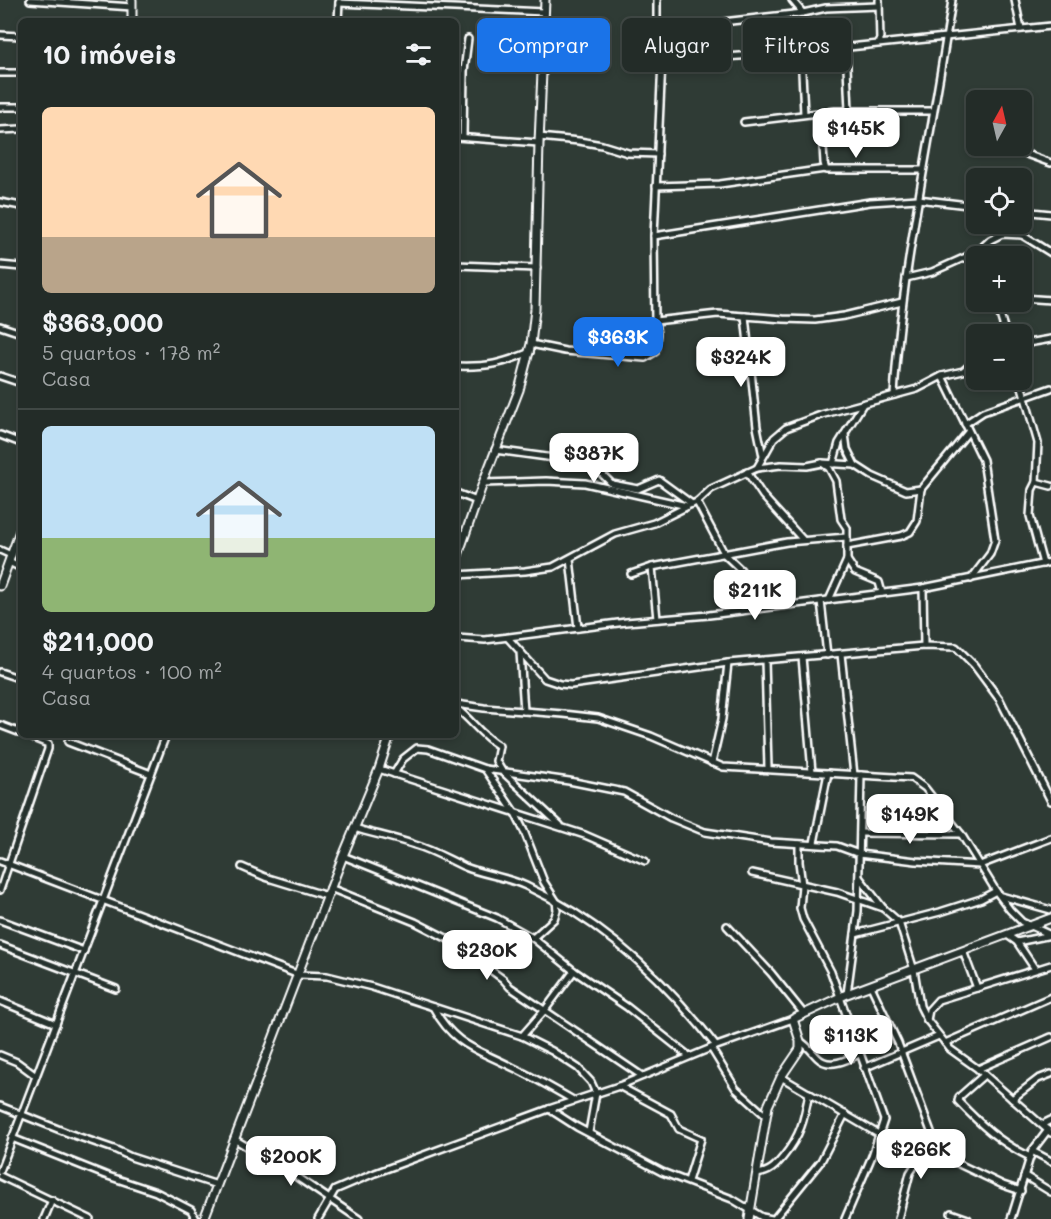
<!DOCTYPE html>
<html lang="pt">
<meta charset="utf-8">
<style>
:root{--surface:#232c28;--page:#2b3430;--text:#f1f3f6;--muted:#a3a7a8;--line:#404845;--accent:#1a73e8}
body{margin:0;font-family:Mali,sans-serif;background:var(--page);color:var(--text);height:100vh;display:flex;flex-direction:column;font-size:22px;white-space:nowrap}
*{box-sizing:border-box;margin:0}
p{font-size:20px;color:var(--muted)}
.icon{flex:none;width:33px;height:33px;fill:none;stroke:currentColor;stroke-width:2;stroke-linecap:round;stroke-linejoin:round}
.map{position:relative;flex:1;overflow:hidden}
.side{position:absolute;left:18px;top:18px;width:441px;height:720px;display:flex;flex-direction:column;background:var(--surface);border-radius:9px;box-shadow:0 3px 9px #0003,0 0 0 2px var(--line)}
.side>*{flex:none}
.top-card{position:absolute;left:477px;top:18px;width:483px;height:54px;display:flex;gap:12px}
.needle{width:39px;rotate:8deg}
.controls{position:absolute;left:966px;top:90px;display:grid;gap:12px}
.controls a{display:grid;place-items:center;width:66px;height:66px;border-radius:9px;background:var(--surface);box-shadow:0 3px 9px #0003,0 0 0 2px var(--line);font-size:30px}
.price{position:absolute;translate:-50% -51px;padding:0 14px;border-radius:12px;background:#fff;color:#222;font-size:20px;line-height:39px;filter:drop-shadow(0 2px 3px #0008)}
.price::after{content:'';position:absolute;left:50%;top:36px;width:18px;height:14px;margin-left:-9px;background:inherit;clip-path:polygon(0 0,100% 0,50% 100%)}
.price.on{background:var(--accent);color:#fff}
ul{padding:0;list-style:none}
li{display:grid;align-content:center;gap:12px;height:318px;padding:0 24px}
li+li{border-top:2px solid var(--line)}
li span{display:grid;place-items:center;height:186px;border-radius:9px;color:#555}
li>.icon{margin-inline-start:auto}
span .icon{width:108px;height:108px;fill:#fffc;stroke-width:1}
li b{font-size:26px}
h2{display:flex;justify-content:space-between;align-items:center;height:72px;padding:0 24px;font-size:26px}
.chip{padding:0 21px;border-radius:9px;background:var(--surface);box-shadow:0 3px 9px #0003,0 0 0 2px var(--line);font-size:21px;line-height:54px}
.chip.on{background:var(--accent);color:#fff}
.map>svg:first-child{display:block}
</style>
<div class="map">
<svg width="1051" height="1219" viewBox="0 0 1051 1219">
<rect width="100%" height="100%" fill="#2f3b35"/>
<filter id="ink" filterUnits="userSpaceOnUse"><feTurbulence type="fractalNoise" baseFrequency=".0167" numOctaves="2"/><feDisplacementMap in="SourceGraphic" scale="12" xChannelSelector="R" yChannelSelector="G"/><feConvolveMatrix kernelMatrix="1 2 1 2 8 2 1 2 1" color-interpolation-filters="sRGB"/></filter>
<g filter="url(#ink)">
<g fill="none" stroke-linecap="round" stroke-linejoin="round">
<defs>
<g id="minor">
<path d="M30,0L132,7"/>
<path d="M657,0V20L662,61L654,236L655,321L718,314L783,319L815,320L844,316L902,302"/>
<path d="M792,0L803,13L826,8L879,6"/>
<path d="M879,0L880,42"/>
<path d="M1015,0L1021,29"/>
<path d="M339,3L544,12"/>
<path d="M338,21L339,2"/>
<path d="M696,25L803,13"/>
<path d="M0,35L21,36"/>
<path d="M846,46L849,110"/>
<path d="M801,52L804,114"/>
<path d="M662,61L801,52L1051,26"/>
<path d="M0,73H21"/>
<path d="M0,107H21"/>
<path d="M821,113L824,163L826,170H922"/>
<path d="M744,122L835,111H933"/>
<path d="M0,130L21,129"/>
<path d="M456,137L539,143"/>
<path d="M463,137L464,71L468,39"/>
<path d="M539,137L579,141L602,145L628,153L658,154"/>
<path d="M1012,146L1029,155L1051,163"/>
<path d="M656,186L720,184L825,169"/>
<path d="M0,202L21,206"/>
<path d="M1022,211L1051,214"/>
<path d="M1019,224L1022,235"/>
<path d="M654,236L870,202L918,199L976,206"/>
<path d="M0,265L21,267"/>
<path d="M456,265L537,268"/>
<path d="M906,278L932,272L977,252L990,240L1002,234L1022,235L1051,253"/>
<path d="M1022,298L1051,300"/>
<path d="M996,302L1006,334"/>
<path d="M745,316L757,427L763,456"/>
<path d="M0,326L21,333"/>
<path d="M531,344L565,351L645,358L655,352L657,334L655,321"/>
<path d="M1022,344L1051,339"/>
<path d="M456,366C488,367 501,364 530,352"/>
<path d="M0,376L21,383"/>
<path d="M942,376L983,460L995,540L990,554L971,579"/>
<path d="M1020,380L1038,443L1036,482L1032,490L1030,516L1043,564"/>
<path d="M894,395C902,262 933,132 952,0"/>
<path d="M965,424L983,412L1051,388"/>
<path d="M845,434L847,449L855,465L872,476L906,491L921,489"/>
<path d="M0,435L21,443"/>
<path d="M495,450L591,463L612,484L638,489L659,480L692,504"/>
<path d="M822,463L829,468L836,481L841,519L847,528V560L829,600"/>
<path d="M833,464L839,443L863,404"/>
<path d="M757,468L774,438L786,428L821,415L917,389L942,376L963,371L976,360"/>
<path d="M747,472L763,496L803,540"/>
<path d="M1036,482L1051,486"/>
<path d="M483,483L546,481L585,483L687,506L697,502L711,489L757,468L781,465L807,466L822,463L855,465"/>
<path d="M456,493L477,501"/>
<path d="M697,502L725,555L741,570L748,610"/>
<path d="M847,546L901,536L910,532L917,521L921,489L968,432"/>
<path d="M0,550L11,555"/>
<path d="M570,559L578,628"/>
<path d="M847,560L855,572L879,582L882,593"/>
<path d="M9,562L21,568"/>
<path d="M652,567L657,619"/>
<path d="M631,574L652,567L787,542L847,537"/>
<path d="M456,575L525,571L553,567L615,534L654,523L686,507"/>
<path d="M923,588L924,646"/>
<path d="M821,601L827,655"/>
<path d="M456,638L485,640L626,622L709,615L923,588L1051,562"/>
<path d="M508,638L545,679L560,684L571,685L728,663L924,646L956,647L974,665L1000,700L1051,801"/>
<path d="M520,652L524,711"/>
<path d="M841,654L854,775"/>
<path d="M802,657L812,772"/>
<path d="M765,660L768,768"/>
<path d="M0,672L21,679"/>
<path d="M456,704L484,708L563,714L598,718L651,736L723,767L911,778L925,788L961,834L996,891L1010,910L1022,922L1051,935"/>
<path d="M456,708C472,720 481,736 499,746L496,761L502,771L560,825"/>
<path d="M0,725L21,733"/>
<path d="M68,742L151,774"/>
<path d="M712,763L722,719L728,663"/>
<path d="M379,769L585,835L645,861"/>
<path d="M485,769L569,781L624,792L671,818L705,832L771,842L837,846L859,854L916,861L980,865L1051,838"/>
<path d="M394,774L403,759L417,748L428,749L485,769L515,813L524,831L544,882L556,901L557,910L554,919L533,938"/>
<path d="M354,828C374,834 395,838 415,845C433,850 449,860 465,867C485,875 507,877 526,886C602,921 665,980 716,1046"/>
<path d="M860,833L961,834"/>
<path d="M814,843L828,773"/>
<path d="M799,844V862L802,885L800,908L803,919L831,972L884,1120L872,1156L845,1219"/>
<path d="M343,856L497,918L533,938L574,971L627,1007L689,1056"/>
<path d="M0,861L299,975L327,976L372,987L522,1036L552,1051L578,1068L591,1082L596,1093L589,1132"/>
<path d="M242,867L265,877L327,896"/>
<path d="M752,873L837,892L883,908"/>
<path d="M859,877L883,908L899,922L914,970L920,1006L927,1020L950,1049L978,1069L1051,1133"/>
<path d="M330,888L415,922L448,939L503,979L510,987L642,1076"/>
<path d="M0,890L48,749V744L26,735"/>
<path d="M1001,896L1051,910"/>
<path d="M0,920L84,951"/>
<path d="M727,926L771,973L804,1014"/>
<path d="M855,934L940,912L981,899L996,891"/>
<path d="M1007,935L1017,942L1051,935"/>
<path d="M1017,942L1035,969"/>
<path d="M0,945L116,989"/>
<path d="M963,951L977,988"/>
<path d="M871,986L898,1043L933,1137L953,1160L961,1165L1003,1185L1021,1191"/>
<path d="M847,994L858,911L861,775"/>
<path d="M0,1001L56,1024"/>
<path d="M433,1007C454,1046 477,1049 512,1067C533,1077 554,1089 573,1100"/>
<path d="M927,1020L929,1010L938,1000L1051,965"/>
<path d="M522,1036L545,1010L574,971"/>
<path d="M800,1041C808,1046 812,1052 818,1058C829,1069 847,1060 859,1054"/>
<path d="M945,1043L1051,997"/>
<path d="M711,1048L736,1089L766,1116"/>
<path d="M0,1055L17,1062L36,1076"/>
<path d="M864,1068L939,1036"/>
<path d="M978,1069L1051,1037"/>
<path d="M984,1075L959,1097L958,1101C981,1125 999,1142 1030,1157"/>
<path d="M781,1077L880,1135"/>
<path d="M619,1086L671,1114L679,1129L701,1139L688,1181"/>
<path d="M1012,1099L1038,1079L1051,1074"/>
<path d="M0,1106L68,1133L114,1149L131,1157L217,1185"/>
<path d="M549,1109L577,1127L662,1172L732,1199L762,1217L772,1219"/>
<path d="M1043,1124L1051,1120"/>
<path d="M12,1138L105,1175L156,1192L191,1210L196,1219"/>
<path d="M234,1139L288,1171L359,1219"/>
<path d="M1032,1151L1051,1161"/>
<path d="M0,1171L166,735"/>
<path d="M757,1174C770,1172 775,1167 783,1157C801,1135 804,1120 809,1093"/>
<path d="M0,1176L90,1219"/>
<path d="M1025,1176L1051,1192"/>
<path d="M951,1213L968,1219"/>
<path d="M44,1219L52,1200"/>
<path d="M318,1219L335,1190L375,1173L549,1109L619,1086L711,1048L793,1019"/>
<path d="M774,1219L821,1161L845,1114"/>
<path d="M898,1219L910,1173L933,1137"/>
<path d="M1011,1219L1032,1151L1048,1130"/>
</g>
<g id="tertiary">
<path d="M132,21V0"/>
<path d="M456,561L483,483L519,390L531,344L535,309L539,143L545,0"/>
<path d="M0,586L21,528"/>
<path d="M204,1219L343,856L379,769L390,735"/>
<path d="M749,1219L768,1106L781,1077L800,1049V1041L793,1019L847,994L1051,918"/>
</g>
</defs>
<use href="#minor" stroke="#fff" stroke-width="10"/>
<use href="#tertiary" stroke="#fff" stroke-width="11"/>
<use href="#minor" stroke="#26332d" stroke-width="5"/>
<use href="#tertiary" stroke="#26332d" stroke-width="7"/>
</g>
</g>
</svg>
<div class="controls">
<a><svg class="needle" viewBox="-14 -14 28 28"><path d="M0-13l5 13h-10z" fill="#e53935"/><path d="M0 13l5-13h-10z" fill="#a3a7a8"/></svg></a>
<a><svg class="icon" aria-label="locate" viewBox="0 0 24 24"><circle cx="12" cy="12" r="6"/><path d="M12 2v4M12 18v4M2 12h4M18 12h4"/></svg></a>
<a>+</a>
<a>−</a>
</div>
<b class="price" style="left:856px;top:159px">$145K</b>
<b class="price on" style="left:618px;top:368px">$363K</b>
<b class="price" style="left:741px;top:388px">$324K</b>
<b class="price" style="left:594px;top:484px">$387K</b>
<b class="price" style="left:755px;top:621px">$211K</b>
<b class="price" style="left:910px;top:845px">$149K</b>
<b class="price" style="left:487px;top:981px">$230K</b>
<b class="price" style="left:851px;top:1066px">$113K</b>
<b class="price" style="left:921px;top:1180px">$266K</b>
<b class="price" style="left:291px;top:1187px">$200K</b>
<div class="top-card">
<a class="chip on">Comprar</a>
<a class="chip">Alugar</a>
<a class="chip">Filtros</a>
</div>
<section class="side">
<h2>10 imóveis<svg class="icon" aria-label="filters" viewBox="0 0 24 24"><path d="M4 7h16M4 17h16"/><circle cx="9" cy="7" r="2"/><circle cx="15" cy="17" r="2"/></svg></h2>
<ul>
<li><span style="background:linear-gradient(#ffd9b3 70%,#b9a48a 0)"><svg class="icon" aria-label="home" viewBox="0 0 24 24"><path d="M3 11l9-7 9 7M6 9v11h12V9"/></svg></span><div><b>$363,000</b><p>5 quartos · 178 m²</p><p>Casa</p></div></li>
<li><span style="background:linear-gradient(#bfe0f5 60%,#8fb573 0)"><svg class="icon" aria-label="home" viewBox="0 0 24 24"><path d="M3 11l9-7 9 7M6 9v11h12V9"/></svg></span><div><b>$211,000</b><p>4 quartos · 100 m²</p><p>Casa</p></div></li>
</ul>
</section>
</div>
